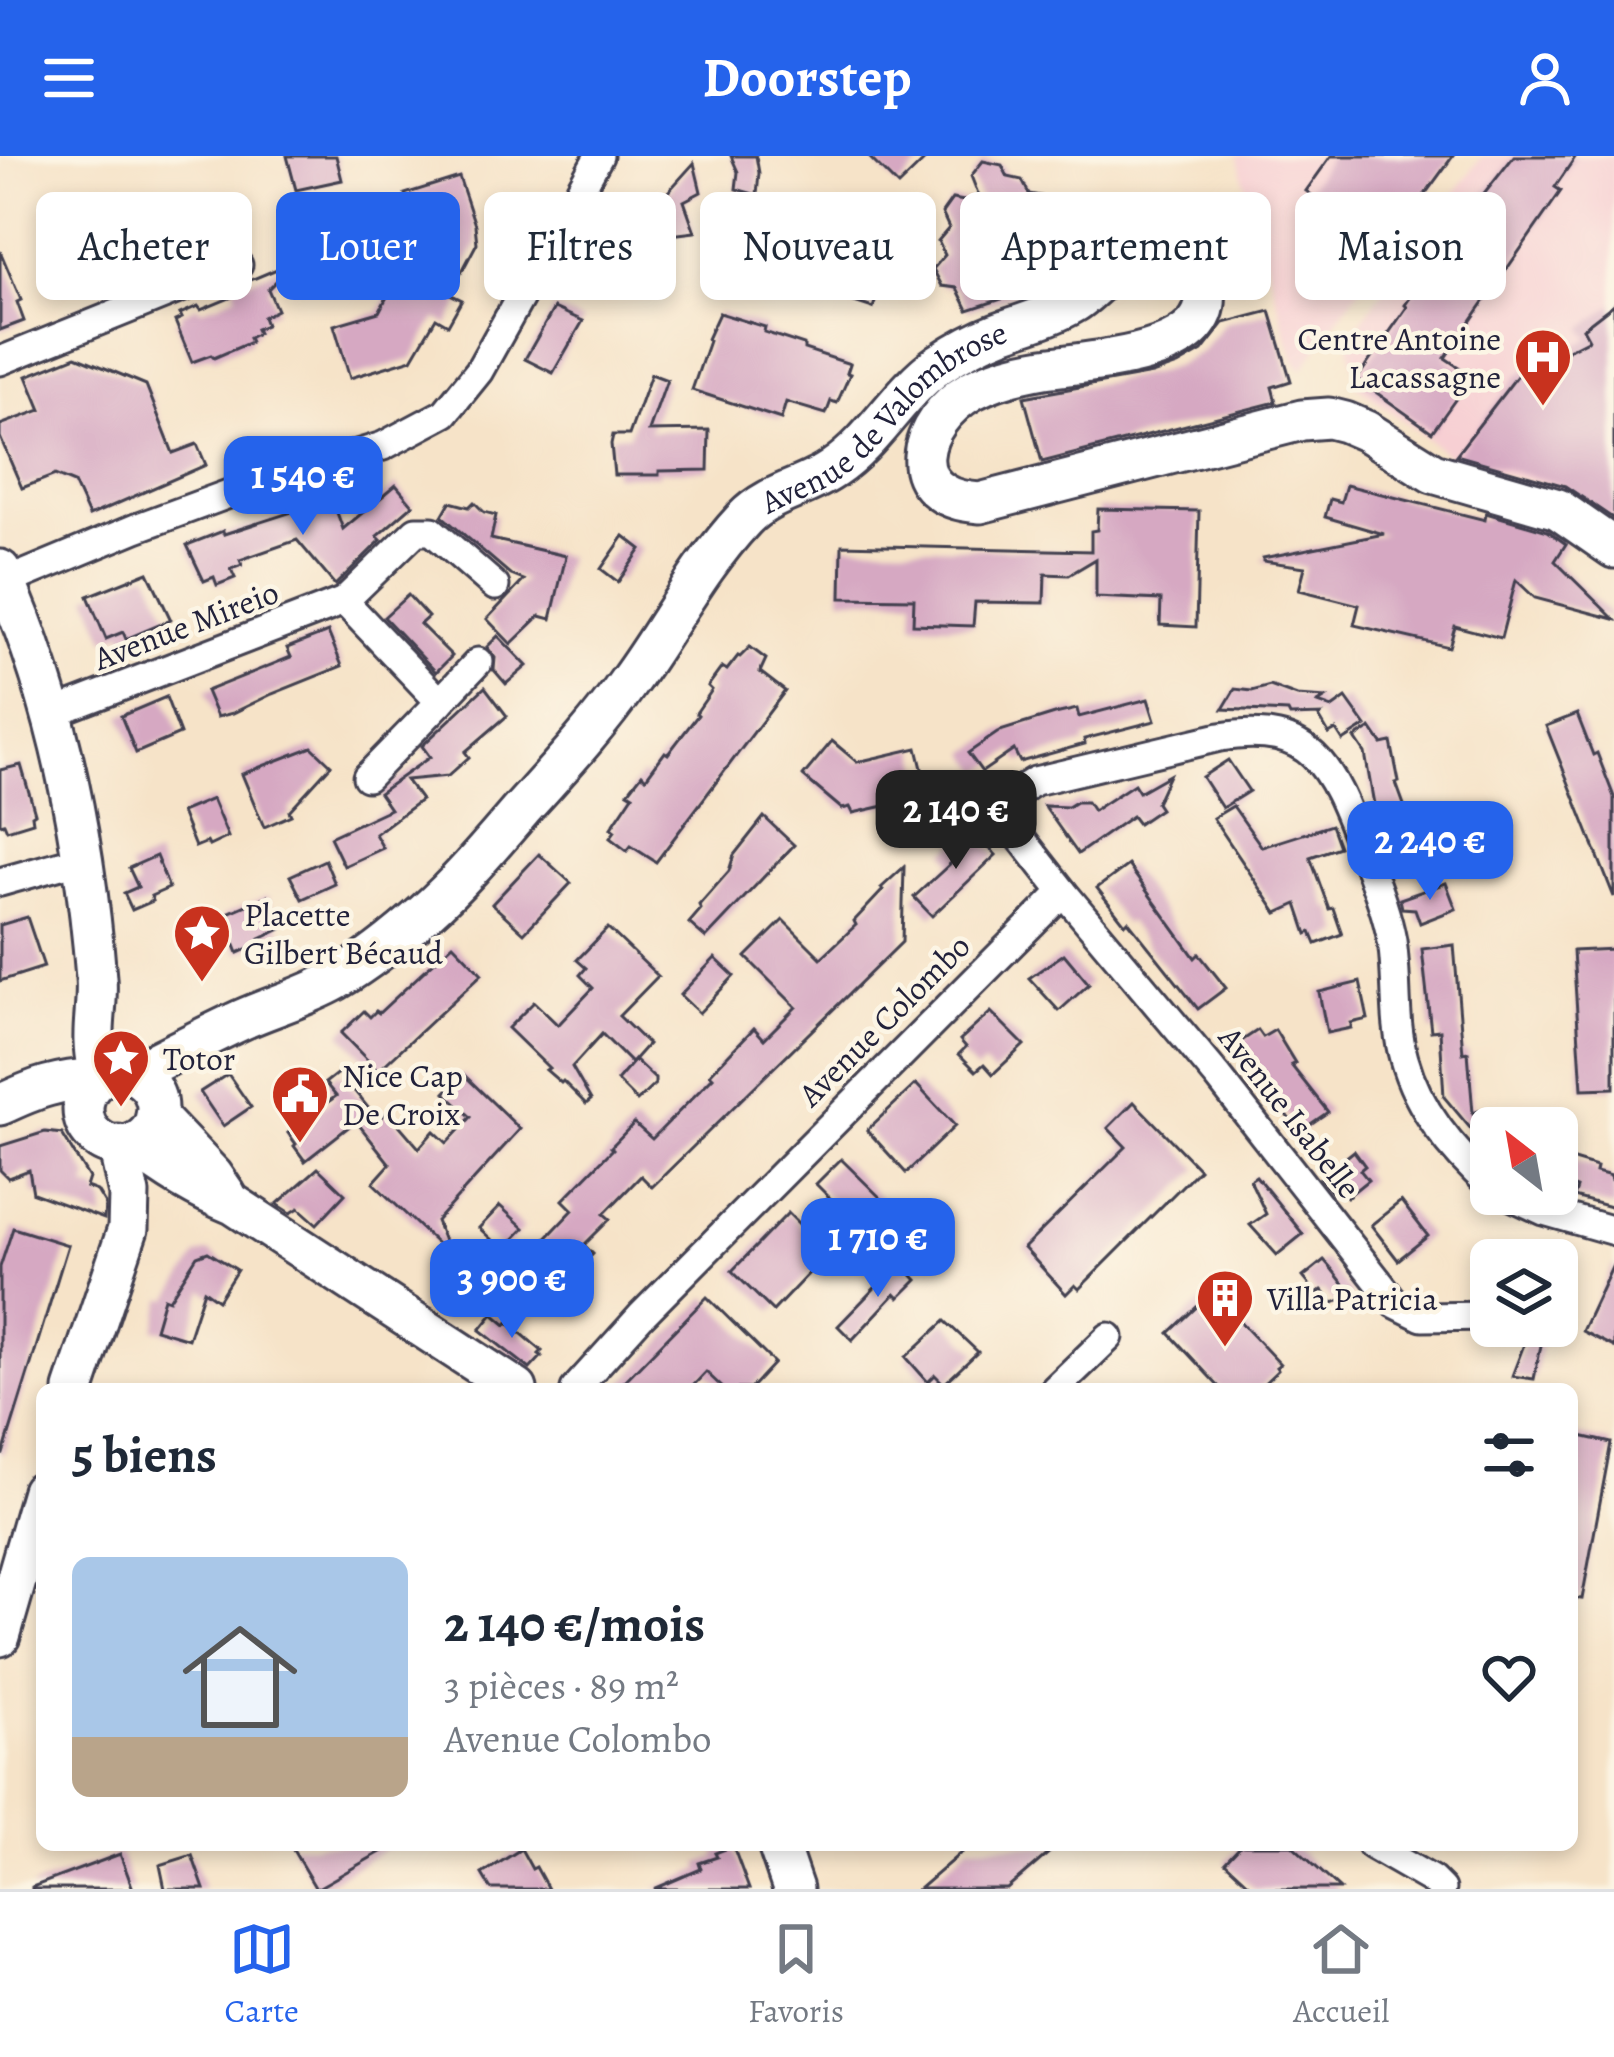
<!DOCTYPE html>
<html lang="fr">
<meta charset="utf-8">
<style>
:root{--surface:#fff;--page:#f2f2f3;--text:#1f2937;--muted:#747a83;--line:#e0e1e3;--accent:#2563eb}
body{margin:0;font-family:Alegreya,serif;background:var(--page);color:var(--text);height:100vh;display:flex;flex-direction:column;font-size:45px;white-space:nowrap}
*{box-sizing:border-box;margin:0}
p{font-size:39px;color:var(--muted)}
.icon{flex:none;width:66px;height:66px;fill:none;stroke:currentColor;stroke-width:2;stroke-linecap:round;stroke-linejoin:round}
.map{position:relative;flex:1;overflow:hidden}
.side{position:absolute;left:36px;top:1227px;width:1542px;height:468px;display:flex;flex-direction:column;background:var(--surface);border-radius:18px;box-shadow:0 6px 18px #0003}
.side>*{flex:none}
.top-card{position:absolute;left:36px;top:36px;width:1542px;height:108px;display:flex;gap:24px}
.needle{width:78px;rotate:329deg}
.tools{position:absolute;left:1470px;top:951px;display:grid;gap:24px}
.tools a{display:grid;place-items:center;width:108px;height:108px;border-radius:18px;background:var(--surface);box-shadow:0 6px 18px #0003;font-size:60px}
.price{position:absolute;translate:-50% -102px;padding:0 27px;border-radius:24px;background:var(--accent);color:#fff;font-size:39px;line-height:78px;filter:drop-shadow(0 3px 6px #0008)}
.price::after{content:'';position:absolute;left:50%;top:72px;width:36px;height:27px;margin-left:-18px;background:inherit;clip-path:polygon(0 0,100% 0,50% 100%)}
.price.active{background:#222;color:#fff}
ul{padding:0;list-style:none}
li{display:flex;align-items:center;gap:36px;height:300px;padding:0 36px}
li span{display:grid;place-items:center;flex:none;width:336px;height:240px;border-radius:18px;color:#555}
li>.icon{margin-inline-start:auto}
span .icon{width:144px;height:144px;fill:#fffc;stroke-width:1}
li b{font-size:51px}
h2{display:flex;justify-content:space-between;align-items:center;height:144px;padding:0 36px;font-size:51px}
.tag{padding:0 42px;border-radius:18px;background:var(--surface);box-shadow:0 6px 18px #0003;font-size:42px;line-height:108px}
.tag.active{background:var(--accent);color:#fff}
header{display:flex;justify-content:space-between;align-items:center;height:156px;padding:0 36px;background:var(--accent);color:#fff;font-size:54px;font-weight:700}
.menu{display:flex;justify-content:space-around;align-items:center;height:168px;border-top:3px solid var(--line);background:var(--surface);font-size:33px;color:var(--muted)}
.menu a{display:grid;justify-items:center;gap:6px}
.menu .active{color:var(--accent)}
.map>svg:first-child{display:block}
</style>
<header><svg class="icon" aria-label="menu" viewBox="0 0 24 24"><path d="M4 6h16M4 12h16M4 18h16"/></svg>Doorstep<svg class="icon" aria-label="person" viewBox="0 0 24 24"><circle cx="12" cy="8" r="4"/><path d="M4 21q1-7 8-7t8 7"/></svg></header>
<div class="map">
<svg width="1614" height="1733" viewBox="0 0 1614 1733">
<rect width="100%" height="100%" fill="#fcf5e5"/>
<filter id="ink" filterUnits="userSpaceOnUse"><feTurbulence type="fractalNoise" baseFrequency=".00833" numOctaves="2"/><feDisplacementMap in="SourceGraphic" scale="24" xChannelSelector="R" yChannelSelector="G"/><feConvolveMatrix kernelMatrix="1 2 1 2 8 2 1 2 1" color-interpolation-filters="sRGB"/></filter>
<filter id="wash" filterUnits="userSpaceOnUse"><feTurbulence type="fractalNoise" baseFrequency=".004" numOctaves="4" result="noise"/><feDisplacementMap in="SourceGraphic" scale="48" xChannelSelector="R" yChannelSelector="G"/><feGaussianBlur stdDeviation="2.7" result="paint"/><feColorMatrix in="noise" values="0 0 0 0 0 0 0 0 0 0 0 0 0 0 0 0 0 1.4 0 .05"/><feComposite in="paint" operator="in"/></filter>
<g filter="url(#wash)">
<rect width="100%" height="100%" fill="#f6e3c8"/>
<g fill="#f7cfd3">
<path d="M1237,0H1453L1302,214L1293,202Z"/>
<path d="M1482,0H1614V370L1562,333L1460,308L1357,230L1348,183Z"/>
</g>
<path fill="#55bcd3" stroke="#3c6f87" stroke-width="3" d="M344,73L355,77L362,96L350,112L327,119L315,79Z"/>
<g id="blocks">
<g fill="#d6a8c2">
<path d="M287,0H336L342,24L296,34Z"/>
<path d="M731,0H756L759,17L757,39L736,33L738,16Z"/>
<path d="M868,0H929L898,30Z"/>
<path d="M1331,0H1453L1380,100L1361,87L1367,79L1306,35Z"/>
<path d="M1514,0H1576L1555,31L1561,35L1445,202L1472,220L1432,276L1357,223L1407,151L1405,149L1431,112L1429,109L1467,54L1470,56Z"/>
<path d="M983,5L1002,9L1008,21L1022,24L1029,38L1058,43L1071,74L1061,88L1069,106L1058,117L1038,131L968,154L957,132L942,130L933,113L945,99L938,85L949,72L942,57L952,43L982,48L971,20Z"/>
<path d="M694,7L701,36L684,45L695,76L645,82L644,70L640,67Z"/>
<path d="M459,21L475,69L477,87L450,138L462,144L448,169L436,162L412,203L350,222L334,169L379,156L415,88L408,63L412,62L405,38Z"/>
<path d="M742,39L787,54L786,58L831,72L830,76L873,89L870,99L873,101L864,129L879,134L873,152L808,131L809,124L716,93L722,75L728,76Z"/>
<path d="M0,95L21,144L17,146L24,165L0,174Z"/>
<path d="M296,105L268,133L277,154L263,161L266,169L256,173L258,177L249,182L251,186L214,202L211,199L192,206L175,165L182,162L180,158L198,150L201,154L237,139L234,131Z"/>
<path d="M1614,148V363L1565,330L1456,299L1517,220L1589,183L1583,172Z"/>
<path d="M554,152L583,165L553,217L525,203Z"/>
<path d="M1270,155L1291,225L1272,231L1276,246L1042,306L1024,241L1152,218L1178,209L1202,195L1224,167Z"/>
<path d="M719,157L765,171L764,176L804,189V193L850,208L847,217L850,218L837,247L831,245L826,258L786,246L781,263L692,234L709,185L707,183Z"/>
<path d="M76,200L146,229L173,297L197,288L206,309L89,360L74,327L55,319L22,332L0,281V269L41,254L27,220Z"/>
<path d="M651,218L667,224L649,275L709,274L708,314L659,315V319H614L611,288L613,279H629Z"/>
<path d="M396,329L413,349L377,380L381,384L335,429L297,384L240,404L242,409L231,413L235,422L217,429L214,421L204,425L187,389L223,375L224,378L332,343L343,373Z"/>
<path d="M1346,329L1485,364L1486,357L1548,375L1566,388L1555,405L1614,463L1535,442L1516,424L1501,482L1455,470L1449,491L1354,469L1359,449L1299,434L1305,411L1263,405V402L1384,378L1325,361L1330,343L1341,346Z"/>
<path d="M450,346L469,351L474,346L484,356L496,359L491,383L566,400L551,463L540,460L511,488L487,463L524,424L511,419L442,360Z"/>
<path d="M1098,353L1199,355L1196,471L1160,469L1161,444L1096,441V403L1069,419L1045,418L1044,447L975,446L973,470L913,468L914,443L841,442L842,389L1091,395V375L1097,374Z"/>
<path d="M624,380L641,393L618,426L601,413Z"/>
<path d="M148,416L171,464L126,483L123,476L106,483L88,440Z"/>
<path d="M408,439L428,461L420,468L452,500L436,516L384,461Z"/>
<path d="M328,476L342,510L272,538L233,557L217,561L206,535L291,501L287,492Z"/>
<path d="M498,480L527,510L506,528L494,514L495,502L487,491Z"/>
<path d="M750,491L766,503L760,516L785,535L656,706L631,690L627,695L610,682L615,675L611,672L633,639L628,636L642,618L646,622L665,596L668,598L698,559L696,557L712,534L708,530L722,511L727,514L738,500L740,501Z"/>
<path d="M1270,530L1297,540L1326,542L1318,547L1332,552L1346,542L1366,570L1343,585L1336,574L1329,578L1319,561L1321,559L1290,560L1288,556L1223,553L1235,533L1252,535Z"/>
<path d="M485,531L507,560L465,596L469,601L448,620L406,624L421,644L375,678L383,692L344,710L330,681L390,653L379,637L430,601L422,590Z"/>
<path d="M166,541L180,578L136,597L121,560Z"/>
<path d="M1148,543L1155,565L1084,583L1085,588L1020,606L1014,594L982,616L968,597L1000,575L1055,558L1077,553L1079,561Z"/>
<path d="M1577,558L1593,599L1597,597L1614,641V741L1546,570Z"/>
<path d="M1371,572L1382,588L1391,586L1399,626L1396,627L1412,671L1387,682L1375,654L1365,597L1355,582Z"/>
<path d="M832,585L857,606L917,592L926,629L891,638L893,648L853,657L850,651L842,653L803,620Z"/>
<path d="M312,591L331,609L289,655L291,659L264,671L242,618Z"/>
<path d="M1228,604L1249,635L1222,652L1202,621Z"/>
<path d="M21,609L35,657L32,659L33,666L7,674L4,667L0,668V614Z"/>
<path d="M1169,619L1156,647L1160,653L1138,668L1132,660L1078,698L1044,650L1068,651L1076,646H1087L1093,655L1134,628L1139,636Z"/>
<path d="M212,643L228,681L209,690L207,686L195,691L181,656Z"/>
<path d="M1233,650L1262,691L1331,669L1339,691L1310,701L1329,753L1333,752L1342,778L1316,788L1311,776L1307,778L1297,748L1277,757L1213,662Z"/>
<path d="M764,661L794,689L706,782L689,767L701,753L699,749L729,715L734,699Z"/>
<path d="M971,673L996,699L932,760L914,741L952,706L946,696Z"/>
<path d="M539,698L571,727L524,777L492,748Z"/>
<path d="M156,700L169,732L151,740L153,745L132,754L124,737L138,731L129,712Z"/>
<path d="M325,704L335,728L302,743L290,720Z"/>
<path d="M1128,709L1195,802L1199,798L1226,832L1198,853L1128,765L1125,768L1097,732Z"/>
<path d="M904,711L902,786L652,1031L641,1020L604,1058L610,1063L584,1089L593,1098L572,1120L558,1106L554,1109L536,1093L573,1054L563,1044L613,993L611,991L634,967L652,983L713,921L710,918L754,872L764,883L796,851L746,801L783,764L821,802L856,769L854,765L883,734L881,732Z"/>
<path d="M1446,727L1456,753L1420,767L1415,753L1402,752L1400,743Z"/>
<path d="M267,740L281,773L260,783L261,787L238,797L223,759Z"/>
<path d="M27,761L44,811L0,825V769Z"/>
<path d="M608,772L658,820L619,860L648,888L631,907L602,878L572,911L591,944L586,948L563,925L561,927L546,914L549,912L508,872L534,846L558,869L593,832L580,819L586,812L577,804Z"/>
<path d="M453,788L482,818L378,915L341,877L364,855L370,861L376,855L379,857Z"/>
<path d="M1454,789L1463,897L1468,896L1473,957L1485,953L1498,971L1476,979L1444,941L1440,874L1431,875L1425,821L1422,793Z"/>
<path d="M1614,793V932L1582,933L1573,795Z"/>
<path d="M1064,798L1089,828L1059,855L1029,822Z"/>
<path d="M715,802L734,820L699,857L680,839Z"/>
<path d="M1360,826L1368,863L1351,867V872L1327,877L1319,836Z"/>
<path d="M991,856L1024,889L993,918L984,908L976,915L959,898L966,891L960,884Z"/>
<path d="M1258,874L1263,881L1275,874L1295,907L1291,909L1328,956L1299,976L1250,910L1253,907L1240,886Z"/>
<path d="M635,904L655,923V928L637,945L617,925Z"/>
<path d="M339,916L378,964L388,956L419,992L434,975L447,987L471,961L445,937L463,918L520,973L436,1065L450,1100L373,1027L390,1008L356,965L305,1005L294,990L296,988L288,977L336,940L325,927Z"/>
<path d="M228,918L251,951L223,970L200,936Z"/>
<path d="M916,928L955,970L906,1017L867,974Z"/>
<path d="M1134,946L1199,1013L1079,1133L1075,1129L1066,1138L1024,1092L1126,991L1108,972Z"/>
<path d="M45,976L62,978L89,1022L86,1031L97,1035L105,1048L104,1063L33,1037L29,1014L8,1022L0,1014V990Z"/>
<path d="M1354,995L1365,1010L1360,1014L1368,1024L1347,1041L1340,1033L1333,1038L1320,1022Z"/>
<path d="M1557,999L1597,1011L1596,1016L1611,1020V1024L1614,1025V1052L1574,1041L1577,1032L1557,1024Z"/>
<path d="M841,1003L896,1057L871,1083L816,1028Z"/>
<path d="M318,1012L345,1038L317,1068L299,1052L291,1057L277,1048Z"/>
<path d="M1256,1020L1303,1078L1277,1099L1250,1069L1266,1058L1250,1024Z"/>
<path d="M1401,1045L1428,1080L1398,1104L1371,1069Z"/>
<path d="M500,1050L524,1072L503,1094L479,1072Z"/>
<path d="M788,1057L828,1097L773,1155L732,1115Z"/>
<path d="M13,1072L68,1089L3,1298L0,1297V1111Z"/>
<path d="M208,1096L237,1114L218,1144L204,1134L188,1183L155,1173L164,1142L169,1144L197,1100Z"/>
<path d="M1324,1104L1331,1112L1352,1139L1334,1147L1322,1134L1317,1138L1303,1121Z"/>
<path d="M900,1106L917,1124L899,1142L895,1138L852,1184L838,1170Z"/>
<path d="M1614,1107V1191L1582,1175Z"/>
<path d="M1215,1139L1280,1208L1276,1211L1278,1214L1258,1233H1221L1169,1177L1202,1146L1205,1148Z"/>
<path d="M707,1141L774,1207L750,1233H724L706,1216L690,1233H617Z"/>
<path d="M493,1158L506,1169L508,1166L542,1195L539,1198L542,1200L530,1213L480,1174Z"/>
<path d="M945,1165L978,1196L944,1228L935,1219L928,1226L906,1201Z"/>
<path d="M1531,1170H1545L1534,1223L1512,1220Z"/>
<path d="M1572,1278L1611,1287L1582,1443L1572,1442Z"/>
<path d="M290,1689H393L316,1733Z"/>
<path d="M970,1689H1058L1007,1733H919Z"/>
<path d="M1241,1689H1292L1340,1733H1254L1225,1706Z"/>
<path d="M733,1690L749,1733H654L701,1713L699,1707L717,1701L715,1697Z"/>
<path d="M521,1693L532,1713L536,1711L548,1733H491L482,1718Z"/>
<path d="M120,1698L133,1733H32V1731Z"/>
<path d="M192,1699L204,1733H165L160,1709Z"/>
</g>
</g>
</g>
<g filter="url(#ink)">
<use href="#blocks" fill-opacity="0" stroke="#423f50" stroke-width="3"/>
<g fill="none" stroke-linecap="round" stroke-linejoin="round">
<defs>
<g id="street">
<path d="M0,205L238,109"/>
<path d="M6,426L136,372L234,336L383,290L445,257L479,215L599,0"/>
<path d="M344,445L440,546L367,621"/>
<path d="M440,546L478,506"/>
<path d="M53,557L344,445L416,375H432L495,430"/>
<path d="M0,726L82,703"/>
<path d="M1063,736L1219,922L1396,1148L1422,1161L1491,1160"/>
<path d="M1507,1038L1544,1055L1614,1075"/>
<path d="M575,1233L641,1160L1063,736L1009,667C1003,646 1018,635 1035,625L1220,581C1314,566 1331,612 1361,689C1372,720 1386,752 1392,785C1398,823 1393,865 1404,903C1418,954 1453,995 1491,1030"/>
<path d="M1055,1233L1109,1181"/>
<path d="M1371,1689L1432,1724L1441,1733"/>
</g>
<g id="secondary">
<path d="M0,414C58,542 85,682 96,822C98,843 93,865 94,886C94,898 97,911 99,922"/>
<circle cx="120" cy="953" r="37"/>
<path id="s1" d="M132,918C168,900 204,881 241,864C272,850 306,841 336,824C368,805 398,781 426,756C461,725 491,689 522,653C559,612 598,570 630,524C668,472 699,411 744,363C768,337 805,333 833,313C875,285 898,237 939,208C957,196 976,185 997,177C1023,167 1050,161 1075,146C1104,128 1145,65 1184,96C1197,105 1203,121 1205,136C1213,201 1088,205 1044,212C1020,216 993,223 972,234C916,266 897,342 980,347L1302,264L1329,262L1345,266L1366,275L1433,317L1558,353L1614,392"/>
<path d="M0,949C38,931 56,925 99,922"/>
<path d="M156,960L213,1020L226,1039"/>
<path d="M132,988C164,1013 195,1033 233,1048L517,1233"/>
<path d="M74,1233L128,1073L129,1038L118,989"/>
<path d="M0,1480L42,1335"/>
<path d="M778,1689L793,1733"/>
</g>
</defs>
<use href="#street" stroke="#423f50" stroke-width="33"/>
<use href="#secondary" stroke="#423f50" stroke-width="45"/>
<use href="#street" stroke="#fff" stroke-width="27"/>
<use href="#secondary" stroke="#fff" stroke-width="39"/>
</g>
</g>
<defs>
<symbol id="hospital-pin" viewBox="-11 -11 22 30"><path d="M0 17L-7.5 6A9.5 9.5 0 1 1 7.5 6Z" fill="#c8321e" stroke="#fcf5e5"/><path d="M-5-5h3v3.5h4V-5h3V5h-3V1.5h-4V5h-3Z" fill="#fff"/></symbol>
<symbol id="sight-pin" viewBox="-11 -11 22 30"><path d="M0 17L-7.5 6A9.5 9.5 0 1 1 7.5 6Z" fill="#c8321e" stroke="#fcf5e5"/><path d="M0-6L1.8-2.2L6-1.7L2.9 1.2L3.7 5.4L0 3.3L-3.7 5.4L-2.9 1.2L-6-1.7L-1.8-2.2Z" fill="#fff"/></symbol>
<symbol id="civic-pin" viewBox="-11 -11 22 30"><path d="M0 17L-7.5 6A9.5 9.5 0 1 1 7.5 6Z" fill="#c8321e" stroke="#fcf5e5"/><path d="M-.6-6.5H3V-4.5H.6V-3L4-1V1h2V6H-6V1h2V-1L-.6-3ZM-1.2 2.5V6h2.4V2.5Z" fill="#fff"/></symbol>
<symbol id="building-pin" viewBox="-11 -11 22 30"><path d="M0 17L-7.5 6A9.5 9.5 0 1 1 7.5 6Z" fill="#c8321e" stroke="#fcf5e5"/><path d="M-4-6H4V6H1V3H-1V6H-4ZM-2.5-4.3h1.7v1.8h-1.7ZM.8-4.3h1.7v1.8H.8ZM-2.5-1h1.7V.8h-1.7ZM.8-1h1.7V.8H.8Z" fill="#fff"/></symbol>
</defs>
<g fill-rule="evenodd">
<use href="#hospital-pin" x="1510" y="168" width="66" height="90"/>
<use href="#sight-pin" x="169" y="744" width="66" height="90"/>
<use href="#sight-pin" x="88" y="869" width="66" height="90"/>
<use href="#civic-pin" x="267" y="905" width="66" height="90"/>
<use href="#building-pin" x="1192" y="1109" width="66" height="90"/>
</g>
<g text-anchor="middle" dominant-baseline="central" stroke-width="9" stroke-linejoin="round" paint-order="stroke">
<g font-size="33" fill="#22223b" stroke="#fcf5e5" text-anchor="start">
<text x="1501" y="182" text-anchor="end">Centre Antoine<tspan x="1501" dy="38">Lacassagne</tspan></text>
<text x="244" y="758">Placette<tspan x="244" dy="38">Gilbert Bécaud</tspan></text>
<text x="163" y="902">Totor</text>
<text x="342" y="919">Nice Cap<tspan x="342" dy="38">De Croix</tspan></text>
<text x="1267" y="1142">Villa Patricia</text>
</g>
<g font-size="33" fill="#22223b" stroke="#fcf5e5">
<text stroke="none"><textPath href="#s1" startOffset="1020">Avenue de Valombrose</textPath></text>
<text transform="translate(186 469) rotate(-21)">Avenue Mireio</text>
<text transform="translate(884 864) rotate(-45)">Avenue Colombo</text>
<text transform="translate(1290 956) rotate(52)">Avenue Isabelle</text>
</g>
</g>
</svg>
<div class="tools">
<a><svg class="needle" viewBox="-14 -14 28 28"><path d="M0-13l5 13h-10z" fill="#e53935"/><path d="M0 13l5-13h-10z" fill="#747a83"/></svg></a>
<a><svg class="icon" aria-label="layers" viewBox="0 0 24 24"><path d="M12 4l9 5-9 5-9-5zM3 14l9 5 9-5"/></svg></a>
</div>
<b class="price" style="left:303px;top:382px">1 540 €</b>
<b class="price active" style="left:956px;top:716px">2 140 €</b>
<b class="price" style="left:1430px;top:747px">2 240 €</b>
<b class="price" style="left:878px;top:1144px">1 710 €</b>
<b class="price" style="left:512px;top:1185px">3 900 €</b>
<div class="top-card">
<a class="tag">Acheter</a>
<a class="tag active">Louer</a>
<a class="tag">Filtres</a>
<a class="tag">Nouveau</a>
<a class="tag">Appartement</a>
<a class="tag">Maison</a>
</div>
<section class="side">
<h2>5 biens<svg class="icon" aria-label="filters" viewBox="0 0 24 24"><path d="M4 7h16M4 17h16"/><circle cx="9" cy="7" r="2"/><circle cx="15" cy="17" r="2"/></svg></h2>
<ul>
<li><span style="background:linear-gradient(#a9c7e8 75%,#b9a48a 0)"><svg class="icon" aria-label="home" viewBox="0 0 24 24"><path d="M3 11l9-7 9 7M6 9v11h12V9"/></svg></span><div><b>2 140 €/mois</b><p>3 pièces · 89 m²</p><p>Avenue Colombo</p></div><svg class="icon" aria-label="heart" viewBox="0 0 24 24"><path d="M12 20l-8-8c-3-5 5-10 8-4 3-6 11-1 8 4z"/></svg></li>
</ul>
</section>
</div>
<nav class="menu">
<a class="active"><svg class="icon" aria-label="map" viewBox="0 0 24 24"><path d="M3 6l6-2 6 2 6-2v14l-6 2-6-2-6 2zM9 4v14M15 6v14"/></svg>Carte</a>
<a><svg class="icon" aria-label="saved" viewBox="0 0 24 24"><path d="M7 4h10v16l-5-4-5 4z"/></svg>Favoris</a>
<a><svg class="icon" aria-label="home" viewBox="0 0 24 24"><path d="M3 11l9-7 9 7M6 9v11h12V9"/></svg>Accueil</a>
</nav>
